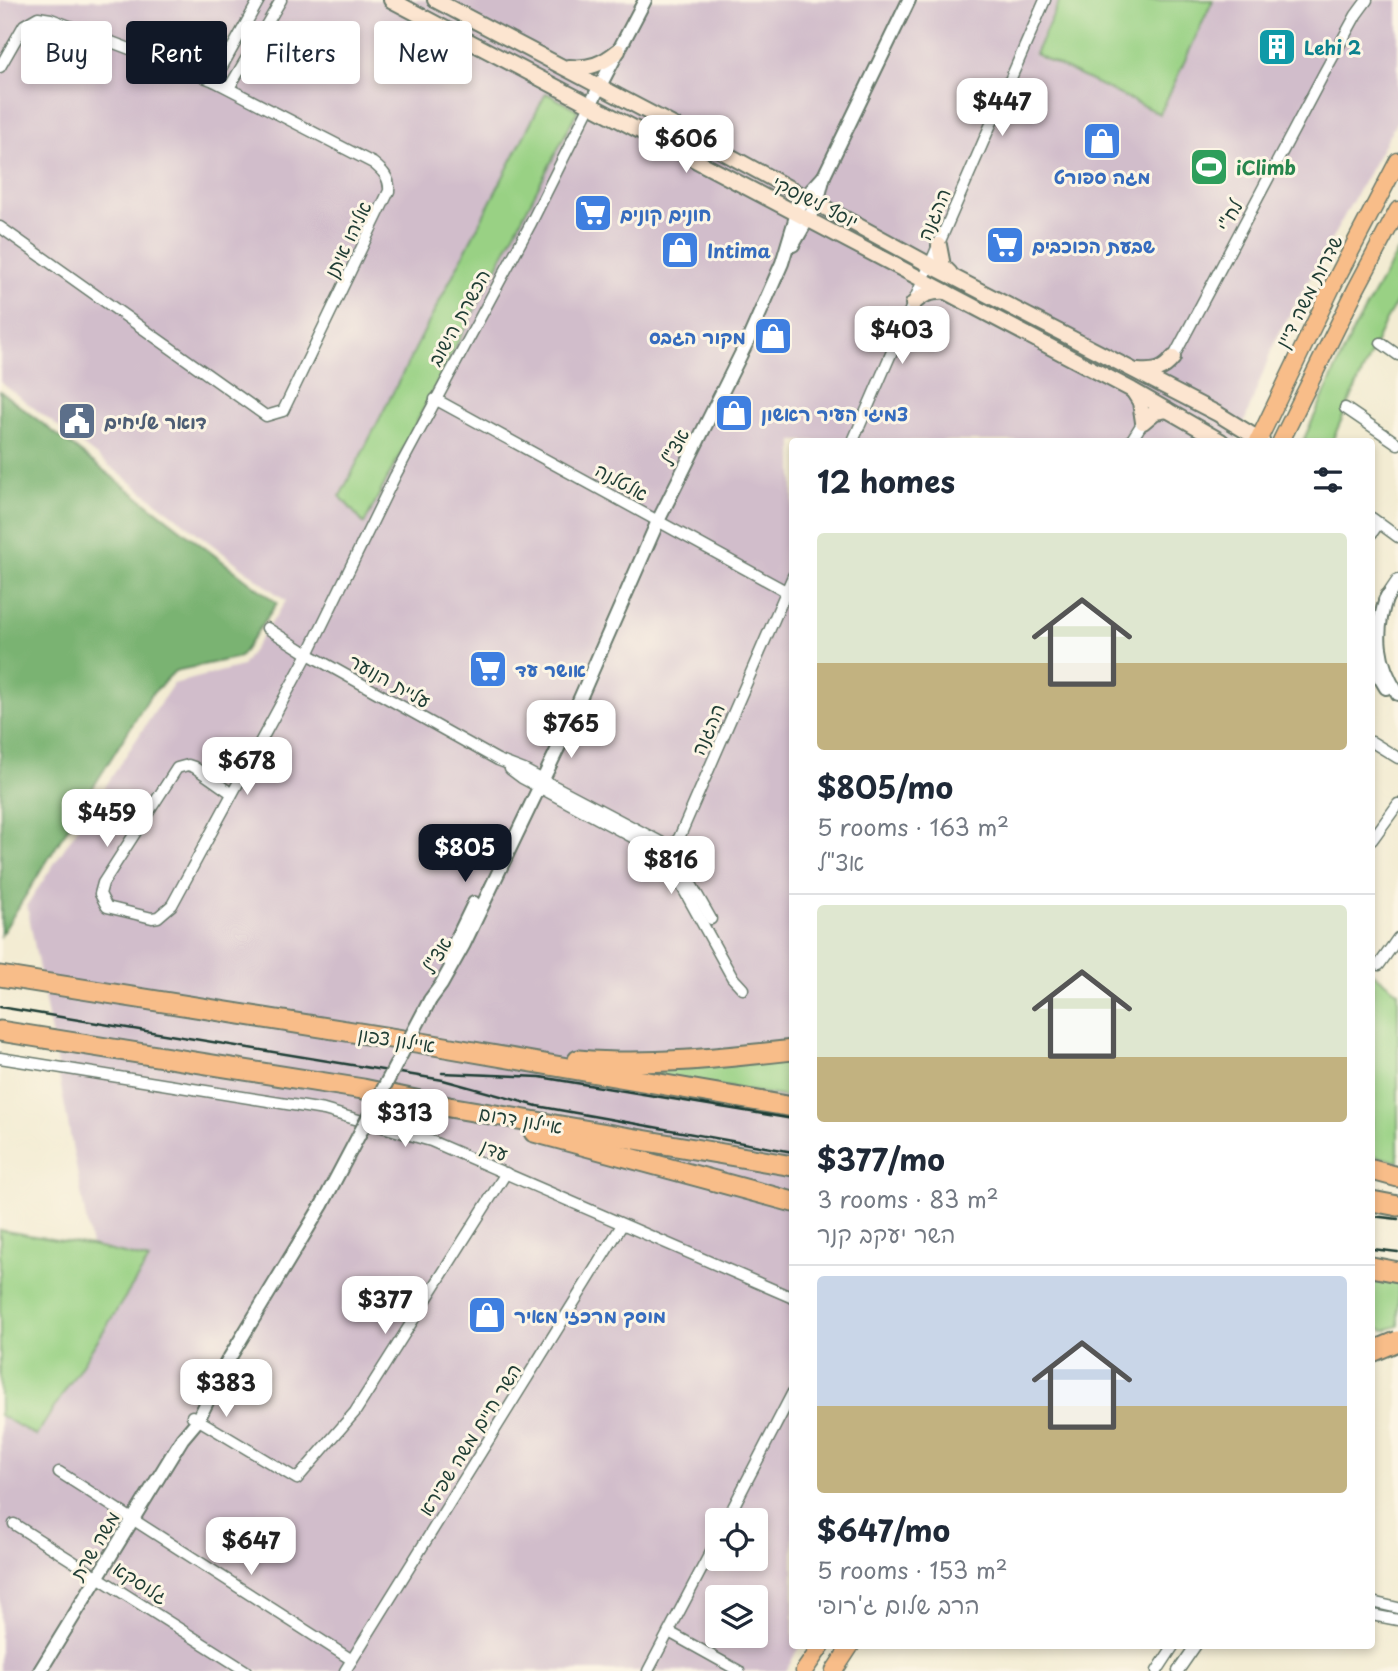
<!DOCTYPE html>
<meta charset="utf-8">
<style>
:root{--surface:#fff;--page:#f6f6f7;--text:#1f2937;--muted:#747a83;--line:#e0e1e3;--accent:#111827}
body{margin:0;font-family:"Playpen Sans","Playpen Sans Hebrew",sans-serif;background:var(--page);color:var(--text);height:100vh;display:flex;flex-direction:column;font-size:26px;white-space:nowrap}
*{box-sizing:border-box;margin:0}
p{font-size:23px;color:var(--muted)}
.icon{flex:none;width:38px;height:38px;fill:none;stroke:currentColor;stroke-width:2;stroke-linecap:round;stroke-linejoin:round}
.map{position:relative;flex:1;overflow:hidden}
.panel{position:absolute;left:789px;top:438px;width:586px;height:1211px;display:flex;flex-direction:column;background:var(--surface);border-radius:7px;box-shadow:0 4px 10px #0003}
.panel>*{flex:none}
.guide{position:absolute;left:21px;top:21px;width:663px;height:63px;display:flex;gap:14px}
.buttons{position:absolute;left:705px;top:1508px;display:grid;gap:14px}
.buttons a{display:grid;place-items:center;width:63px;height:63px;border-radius:7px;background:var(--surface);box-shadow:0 4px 10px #0003;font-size:35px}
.price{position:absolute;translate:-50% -60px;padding:0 16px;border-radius:14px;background:#fff;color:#222;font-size:23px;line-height:46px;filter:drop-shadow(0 2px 4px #0008)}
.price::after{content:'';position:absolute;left:50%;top:42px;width:21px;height:16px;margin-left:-10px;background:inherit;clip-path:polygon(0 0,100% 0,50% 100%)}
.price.current{background:var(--accent);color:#fff}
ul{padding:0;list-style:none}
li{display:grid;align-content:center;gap:14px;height:371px;padding:0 28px}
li+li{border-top:2px solid var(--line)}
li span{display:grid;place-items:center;height:217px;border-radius:7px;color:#555}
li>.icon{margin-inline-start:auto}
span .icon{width:126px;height:126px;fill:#fffc;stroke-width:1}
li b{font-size:30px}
h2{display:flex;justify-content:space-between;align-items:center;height:84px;padding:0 28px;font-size:30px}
.tag{padding:0 24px;border-radius:7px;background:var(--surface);box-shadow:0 4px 10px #0003;font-size:24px;line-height:63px}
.tag.current{background:var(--accent);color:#fff}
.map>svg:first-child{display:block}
</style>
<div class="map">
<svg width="1398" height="1671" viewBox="0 0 1398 1671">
<rect width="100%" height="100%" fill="#fcf5e5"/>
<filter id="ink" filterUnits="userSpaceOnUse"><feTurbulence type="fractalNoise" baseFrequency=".0143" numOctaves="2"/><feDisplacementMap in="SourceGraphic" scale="14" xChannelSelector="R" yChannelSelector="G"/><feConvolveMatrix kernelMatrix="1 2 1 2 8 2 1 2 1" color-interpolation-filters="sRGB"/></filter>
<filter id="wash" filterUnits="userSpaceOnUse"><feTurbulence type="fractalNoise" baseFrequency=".00686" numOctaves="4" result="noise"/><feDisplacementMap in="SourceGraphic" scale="28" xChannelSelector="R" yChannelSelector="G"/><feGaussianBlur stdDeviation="1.57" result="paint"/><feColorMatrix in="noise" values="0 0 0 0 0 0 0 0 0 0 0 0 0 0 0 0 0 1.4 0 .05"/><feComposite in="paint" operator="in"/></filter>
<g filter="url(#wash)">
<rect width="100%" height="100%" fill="#f3ecd3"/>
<path fill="#d1bdcb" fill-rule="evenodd" d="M0,0H1398V119L1275,341L1237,441H793V1645H801L785,1671H0V1415L36,1436L148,1260L91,1246L27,905L173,684L242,666L286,601L0,382ZM718,1521H756V1559H718ZM718,1598H756V1636H718Z"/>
<g fill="#99d184" stroke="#5c875c" stroke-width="2">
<path d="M1060,0H1213L1160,114L1035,54Z"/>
<path d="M546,93L578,110L364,524L340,496Z"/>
<path d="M1398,251V300L1385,322L1332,441H1303L1354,329Z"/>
<path d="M1372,972L1398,992V1162L1372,1155Z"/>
<path d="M793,1057V1098L652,1075L653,1069Z"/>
<path d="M0,1230L91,1246L149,1260L36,1436L0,1415Z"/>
<path d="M1372,1274L1398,1279V1326L1385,1330L1372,1326Z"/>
</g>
<path fill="#7ab372" stroke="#4c7853" stroke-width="2" d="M0,391L277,603L240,657L175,671L150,696L1,935Z"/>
</g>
<g filter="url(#ink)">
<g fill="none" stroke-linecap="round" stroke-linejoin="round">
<defs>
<g id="minor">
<path d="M0,67L24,25L38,17L51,19L214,81L373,163C383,171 390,178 389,191L283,411L266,416L0,227"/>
<path d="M214,81L259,0"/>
<path d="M229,88L281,0"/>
<path d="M1381,343L1398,355"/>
<path d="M1173,358L1324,73L1356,15L1367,0"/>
<path d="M435,399L793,595"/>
<path d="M1345,408L1398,444"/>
<path d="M853,441L1045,0"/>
<path d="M1131,441L1143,422"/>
<path d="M1372,518L1398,537"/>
<path d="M1372,533L1379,523"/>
<path d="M267,628L308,654L498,760L524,770L670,847"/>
<path d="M1372,742L1398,758"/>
<path d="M510,769L522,778L664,854"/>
<path d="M231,793L194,767L188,765L177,768L103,883L100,894L107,907L152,918L158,917L172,905L308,654L395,476L530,225L590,105"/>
<path d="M1372,840L1398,804"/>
<path d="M670,847L711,919"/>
<path d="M664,854L679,838L793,576"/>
<path d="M664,854L732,977L743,989"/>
<path d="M1379,965L1398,938"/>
<path d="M0,1058L324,1110L431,1141L793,1298"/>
<path d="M192,1416L297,1479L355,1412L506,1173"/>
<path d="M59,1472L352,1660"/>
<path d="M726,1521L793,1392"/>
<path d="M14,1524L246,1671"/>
<path d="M1372,1602L1398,1608"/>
<path d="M1372,1615L1398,1620"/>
<path d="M669,1632L739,1671"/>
<path d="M345,1671L622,1225"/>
<path d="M648,1671L718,1538"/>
<path d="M1157,1671L1174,1645"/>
<path d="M1178,1671L1196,1645"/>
</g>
<g id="tertiary">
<path d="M590,105L645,0"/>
<path d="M793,245L817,203L824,176L909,0"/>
<path d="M1387,596C1374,632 1377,662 1398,694"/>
<path d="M1385,600L1398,581"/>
<path d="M1372,664L1386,688"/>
<path d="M447,959L474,903"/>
<path d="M430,1000L441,985L464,944L560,744L658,521L749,338L782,263L797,213L805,197L824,176"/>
<path d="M224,1367L322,1205"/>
<path d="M40,1671L182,1439L198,1420L228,1360"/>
</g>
<g id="secondary">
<path d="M391,0L1132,390L1221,441"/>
<path d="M435,0L675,126L930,265L1218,414L1262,441"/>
<path d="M569,67C590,69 602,64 618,51"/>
<path d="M939,245L943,266L950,273"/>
<path d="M913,304C923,294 932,291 946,292"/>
<path d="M1138,371C1154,372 1163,371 1173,358"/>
<path d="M1133,391L1140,402L1143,422L1155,412L1167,410"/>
</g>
<g id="primary">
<path d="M1258,441L1332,287L1398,161"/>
<path d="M1281,441L1356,289L1398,210"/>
<path d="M804,1671L822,1645"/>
<path d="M834,1671L851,1645"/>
</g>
<g id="motorway">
<path d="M0,976L422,1043L793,1107"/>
<path d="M0,1031L363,1089L449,1107L793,1166"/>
<path d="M578,1060C650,1066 721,1058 793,1050"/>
<path d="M534,1132L793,1202"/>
<path d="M1372,1170L1398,1177"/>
<path d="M1372,1201L1398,1206"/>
<path d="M1372,1267L1398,1272"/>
</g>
</defs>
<use href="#minor" stroke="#697a6c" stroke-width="13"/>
<use href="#tertiary" stroke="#697a6c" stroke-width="16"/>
<use href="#secondary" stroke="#697a6c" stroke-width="18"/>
<use href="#primary" stroke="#697a6c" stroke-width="19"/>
<use href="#motorway" stroke="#697a6c" stroke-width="23"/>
<use href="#minor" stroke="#fff" stroke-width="10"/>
<use href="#tertiary" stroke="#fff" stroke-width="12"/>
<use href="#secondary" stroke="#fce5d0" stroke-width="14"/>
<use href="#primary" stroke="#f8bd89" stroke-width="16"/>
<use href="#motorway" stroke="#f8bd89" stroke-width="19"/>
<g stroke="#1f3d34" stroke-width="2.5">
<path d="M0,1007L443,1080L537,1106L793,1152"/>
<path d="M442,1073L540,1077L793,1119"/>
<path d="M1372,1216L1398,1219"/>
<path d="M1372,1249L1398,1252"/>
</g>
<defs>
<path id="tertiary-bridge" d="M322,1205L430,1000"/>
<path id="motorway-bridge" d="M1372,1352L1398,1341"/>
</defs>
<use href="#tertiary-bridge" stroke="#697a6c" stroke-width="16" stroke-linecap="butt"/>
<use href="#motorway-bridge" stroke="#697a6c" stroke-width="23" stroke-linecap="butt"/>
<use href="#tertiary-bridge" stroke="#fff" stroke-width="12"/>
<use href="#motorway-bridge" stroke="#f8bd89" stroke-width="19"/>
</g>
</g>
<defs>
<symbol id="building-square" viewBox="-11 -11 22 22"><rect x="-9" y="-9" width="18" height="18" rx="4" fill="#0f9aa8" stroke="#fcf5e5"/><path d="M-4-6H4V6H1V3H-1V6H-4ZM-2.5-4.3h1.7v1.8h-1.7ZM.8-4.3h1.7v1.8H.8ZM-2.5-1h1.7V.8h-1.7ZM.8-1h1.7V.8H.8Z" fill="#fff"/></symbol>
<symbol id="shop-square" viewBox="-11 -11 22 22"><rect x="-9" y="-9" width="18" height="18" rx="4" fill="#3f7fe0" stroke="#fcf5e5"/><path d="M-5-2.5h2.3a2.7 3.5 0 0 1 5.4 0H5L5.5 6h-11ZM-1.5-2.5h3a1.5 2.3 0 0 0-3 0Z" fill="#fff"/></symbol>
<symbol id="stadium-square" viewBox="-11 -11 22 22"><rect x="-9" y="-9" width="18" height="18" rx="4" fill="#2e9e5b" stroke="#fcf5e5"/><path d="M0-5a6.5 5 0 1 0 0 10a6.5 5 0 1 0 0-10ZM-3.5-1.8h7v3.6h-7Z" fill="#fff"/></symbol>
<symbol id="supermarket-square" viewBox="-11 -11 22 22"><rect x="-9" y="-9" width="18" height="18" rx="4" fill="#3f7fe0" stroke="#fcf5e5"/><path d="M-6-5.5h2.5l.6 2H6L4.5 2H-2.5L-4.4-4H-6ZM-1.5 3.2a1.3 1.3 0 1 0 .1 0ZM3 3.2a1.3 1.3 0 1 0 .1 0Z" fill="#fff"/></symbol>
<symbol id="civic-square" viewBox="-11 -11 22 22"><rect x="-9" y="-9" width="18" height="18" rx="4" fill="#5c6f8a" stroke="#fcf5e5"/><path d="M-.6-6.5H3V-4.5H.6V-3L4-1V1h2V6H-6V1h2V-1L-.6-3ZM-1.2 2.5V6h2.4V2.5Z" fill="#fff"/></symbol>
</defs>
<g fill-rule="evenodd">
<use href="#building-square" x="1255" y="25" width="44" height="44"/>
<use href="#shop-square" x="1080" y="119" width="44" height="44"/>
<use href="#stadium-square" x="1187" y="145" width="44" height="44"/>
<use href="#supermarket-square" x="571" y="191" width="44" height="44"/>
<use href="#supermarket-square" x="983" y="223" width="44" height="44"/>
<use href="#shop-square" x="658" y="228" width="44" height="44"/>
<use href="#shop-square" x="751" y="314" width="44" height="44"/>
<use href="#shop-square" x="712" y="391" width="44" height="44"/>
<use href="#civic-square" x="55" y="399" width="44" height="44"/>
<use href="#supermarket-square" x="466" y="647" width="44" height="44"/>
<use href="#shop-square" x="465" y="1293" width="44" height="44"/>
</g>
<g text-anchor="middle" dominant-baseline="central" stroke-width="6" stroke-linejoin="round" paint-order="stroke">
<g font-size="19" font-weight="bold" fill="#0d838f" stroke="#fcf5e5" text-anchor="start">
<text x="1304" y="47">Lehi 2</text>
</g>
<g font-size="19" font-weight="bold" fill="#27864d" stroke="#fcf5e5" text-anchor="start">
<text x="1236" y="167">iClimb</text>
</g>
<g font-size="19" font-weight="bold" fill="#366cbe" stroke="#fcf5e5" text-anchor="start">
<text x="1102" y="176" text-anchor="middle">מגה ספורט</text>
<text x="620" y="213">חונים קונים</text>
<text x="1032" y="245">שבעת הכוכבים</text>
<text x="707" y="250">Intima</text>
<text x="746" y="336" text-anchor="end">מקור הגבס</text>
<text x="761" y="413">צמיגי העיר ראשון</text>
<text x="515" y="669">אושר עד</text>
<text x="514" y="1315">מוסך מרכזי מאיר</text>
</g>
<g font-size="19" fill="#1f3d34" stroke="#fcf5e5">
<text transform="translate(816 201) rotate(27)">יוסף לישנסקי</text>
<text transform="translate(933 214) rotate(-67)">ההגנה</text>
<text transform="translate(1229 215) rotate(-62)">לח"י</text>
<text transform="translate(347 239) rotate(-64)">אליהו איתן</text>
<text transform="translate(1308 291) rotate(-63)">שדרות משה דיין</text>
<text transform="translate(458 317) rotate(-61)">הכשרת הישוב</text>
<text transform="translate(674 447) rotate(-63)">אצ"ל</text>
<text transform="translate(622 481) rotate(29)">אלטלנה</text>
<text transform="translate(390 680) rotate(29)">עליית הנוער</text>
<text transform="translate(707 729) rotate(-66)">ההגנה</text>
<text transform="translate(436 955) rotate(-61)">אצ"ל</text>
<text transform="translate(397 1039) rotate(9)">איילון צפון</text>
<text transform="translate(521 1119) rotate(10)">איילון דרום</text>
<text transform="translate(495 1149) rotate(23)">עדן</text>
<text transform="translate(469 1439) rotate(-58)">השר חיים משה שפירא</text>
<text transform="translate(94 1545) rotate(-59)">משה שרת</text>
<text transform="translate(141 1582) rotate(33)">גלוסקא</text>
</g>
<g font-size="19" font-weight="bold" fill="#4e5e75" stroke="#fcf5e5" text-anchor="start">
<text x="104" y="421">דואר שליחים</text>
</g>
</g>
</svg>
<div class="buttons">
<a><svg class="icon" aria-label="locate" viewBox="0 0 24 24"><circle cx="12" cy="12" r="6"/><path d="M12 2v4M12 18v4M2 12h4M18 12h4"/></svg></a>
<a><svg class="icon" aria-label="layers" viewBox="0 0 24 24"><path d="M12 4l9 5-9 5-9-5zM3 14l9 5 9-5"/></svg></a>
</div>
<b class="price" style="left:1002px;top:138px">$447</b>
<b class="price" style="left:686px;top:175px">$606</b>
<b class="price" style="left:902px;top:366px">$403</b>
<b class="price" style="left:571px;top:760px">$765</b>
<b class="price" style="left:247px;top:797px">$678</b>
<b class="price" style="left:107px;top:849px">$459</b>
<b class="price current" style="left:465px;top:884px">$805</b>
<b class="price" style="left:671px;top:896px">$816</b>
<b class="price" style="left:405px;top:1149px">$313</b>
<b class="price" style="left:385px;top:1336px">$377</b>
<b class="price" style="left:226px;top:1419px">$383</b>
<b class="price" style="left:251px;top:1577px">$647</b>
<div class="guide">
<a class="tag">Buy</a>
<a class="tag current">Rent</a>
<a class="tag">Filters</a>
<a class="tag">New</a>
</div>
<section class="panel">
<h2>12 homes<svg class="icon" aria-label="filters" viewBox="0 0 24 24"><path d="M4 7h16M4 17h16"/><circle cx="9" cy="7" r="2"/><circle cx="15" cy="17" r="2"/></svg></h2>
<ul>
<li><span style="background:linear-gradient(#dfe7d0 60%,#c2b280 0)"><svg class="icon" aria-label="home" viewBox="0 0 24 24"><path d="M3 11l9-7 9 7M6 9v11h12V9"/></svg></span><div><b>$805/mo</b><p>5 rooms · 163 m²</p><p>אצ&quot;ל</p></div></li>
<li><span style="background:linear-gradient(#dfe7d0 70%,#c2b280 0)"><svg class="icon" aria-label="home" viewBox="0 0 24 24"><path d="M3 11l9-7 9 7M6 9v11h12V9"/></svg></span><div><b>$377/mo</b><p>3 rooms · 83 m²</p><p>השר יעקב קנר</p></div></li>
<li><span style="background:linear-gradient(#c9d6e8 60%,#c2b280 0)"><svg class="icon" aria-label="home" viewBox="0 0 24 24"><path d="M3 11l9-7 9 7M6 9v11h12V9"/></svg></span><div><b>$647/mo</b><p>5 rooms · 153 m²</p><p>הרב שלום ג'רופי</p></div></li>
</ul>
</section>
</div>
